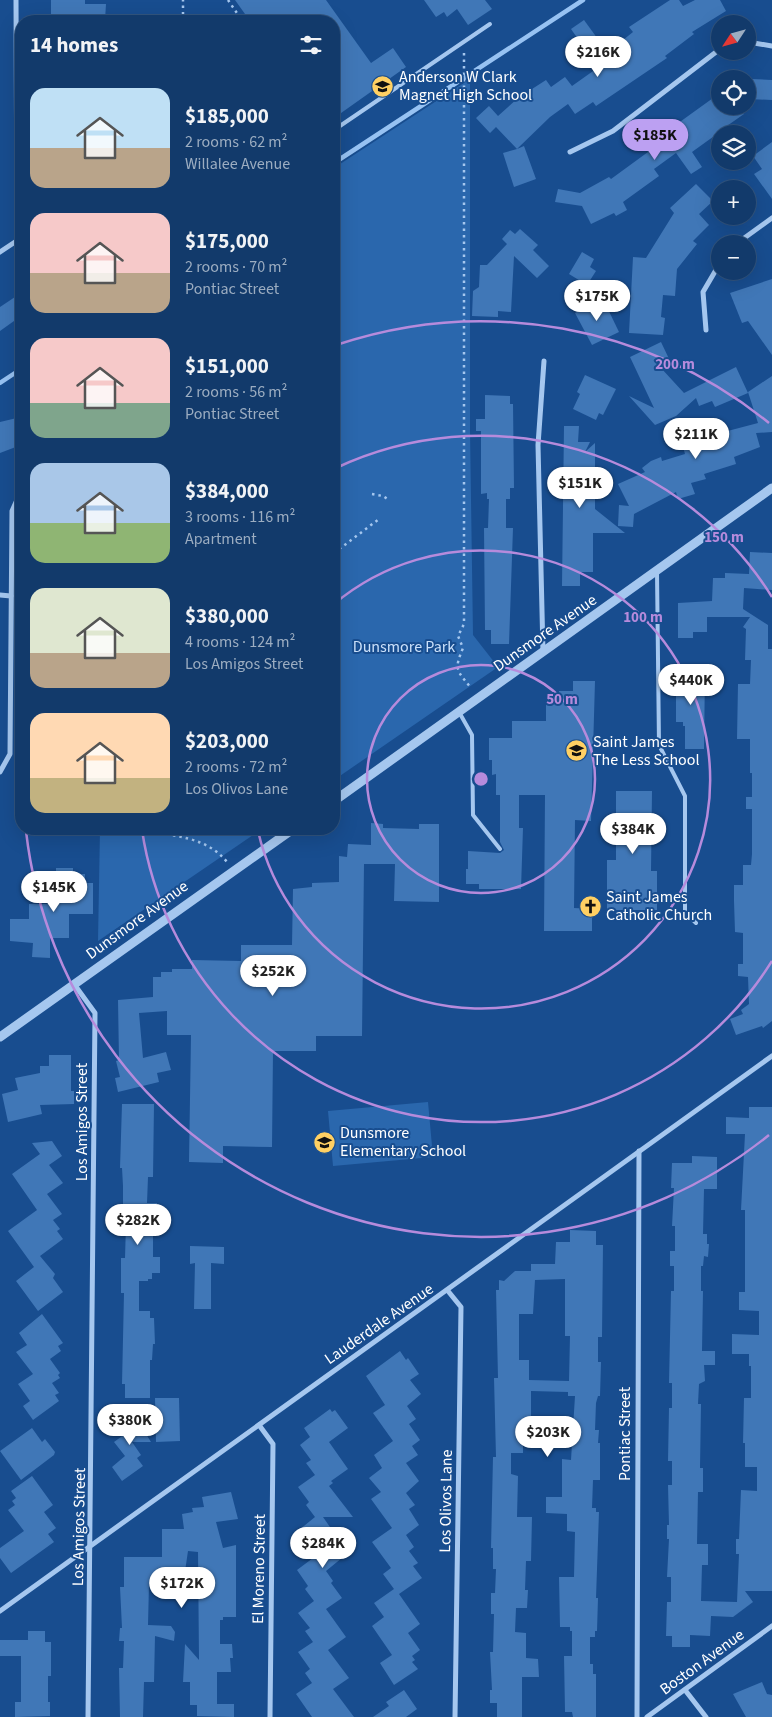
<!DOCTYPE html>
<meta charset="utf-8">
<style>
:root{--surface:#123a6b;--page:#1b4171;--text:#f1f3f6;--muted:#9cadc1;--line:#31547e;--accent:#bca0f2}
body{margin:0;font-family:"Source Sans 3",sans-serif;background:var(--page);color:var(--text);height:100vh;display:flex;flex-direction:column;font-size:19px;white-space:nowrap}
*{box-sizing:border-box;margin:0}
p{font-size:16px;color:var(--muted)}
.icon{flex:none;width:28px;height:28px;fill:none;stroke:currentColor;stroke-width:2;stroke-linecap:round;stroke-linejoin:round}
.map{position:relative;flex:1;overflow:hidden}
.drawer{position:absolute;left:15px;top:15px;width:325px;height:820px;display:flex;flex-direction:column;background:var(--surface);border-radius:20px;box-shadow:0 5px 20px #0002,0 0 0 1px var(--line)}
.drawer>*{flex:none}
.needle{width:32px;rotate:234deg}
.fabs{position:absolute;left:711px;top:15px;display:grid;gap:10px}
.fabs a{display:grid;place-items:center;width:45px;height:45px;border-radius:50%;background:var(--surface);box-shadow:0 5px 20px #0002,0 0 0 1px var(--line);font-size:25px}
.price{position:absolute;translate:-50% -42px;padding:0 11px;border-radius:18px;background:#fff;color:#222;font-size:16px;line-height:32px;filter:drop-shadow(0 1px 2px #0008)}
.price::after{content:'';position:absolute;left:50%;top:30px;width:15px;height:11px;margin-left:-8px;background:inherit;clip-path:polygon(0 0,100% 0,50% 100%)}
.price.active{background:var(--accent);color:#111}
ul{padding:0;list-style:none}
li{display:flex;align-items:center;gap:15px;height:125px;padding:0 15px}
li span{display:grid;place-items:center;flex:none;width:140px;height:100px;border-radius:15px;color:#555}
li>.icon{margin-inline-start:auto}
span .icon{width:60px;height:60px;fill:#fffc;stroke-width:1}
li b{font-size:21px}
h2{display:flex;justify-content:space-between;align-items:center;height:60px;padding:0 15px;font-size:21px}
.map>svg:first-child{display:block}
</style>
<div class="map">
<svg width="772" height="1717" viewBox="0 0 772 1717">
<rect width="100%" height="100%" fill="#184d8f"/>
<g fill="#2a67ad">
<path d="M470,79V430L473,635L498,667L334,780V168Z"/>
<path d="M100,829H262L98,941Z"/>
<path d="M428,1102L433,1157L333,1166L328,1111Z"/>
</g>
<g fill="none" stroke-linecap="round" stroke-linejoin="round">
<g stroke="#97c2f2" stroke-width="4.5">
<path d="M334,163L583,0"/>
<path d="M0,383L21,369"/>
</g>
</g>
<g fill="#4077b7" fill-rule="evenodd">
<path d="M51,0H85V4H106L105,20L51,21Z"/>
<path d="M235,0H326L371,63L393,48L406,67L334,118V21H262L259,17L250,21Z"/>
<path d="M424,0H485L492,9L468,25L457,9L447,17L444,12L436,17Z"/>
<path d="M670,0H679L683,6L695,0H720L726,11L692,32L694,34L665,56L667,58L596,106L593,102L575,114L568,104L550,117L517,149L524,146L536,179L514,187L503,153L517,149L496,127L490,133L476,118L489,106L498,116L518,98L546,80L551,87L565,77L572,86L603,64L606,68L625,54L618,44L633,32L629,27Z"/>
<path d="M584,20L600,42L587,52L571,29Z"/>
<path d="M751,79L772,80V100L749,99Z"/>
<path d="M720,93V106H738L744,114L724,128L728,134H717L692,152L702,167L691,174L676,153L654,169L659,176L623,202L627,210L616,216L614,213L591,224L582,206L555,202L558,189L580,193L609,177L611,179L648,152L646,149L677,124Z"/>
<path d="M772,142V199L754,174L762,169L753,156Z"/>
<path d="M696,184L713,201L699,214L709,225L693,241L697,244L677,269L675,296L663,295L661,317L665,318L663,335L629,333L633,257L646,258L674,213L670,208Z"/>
<path d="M520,229L538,245L533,250L549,266L537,278L514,256L511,312L498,311V317L472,316L473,291L479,287L480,265H487L507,244L502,239L510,230L515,234Z"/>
<path d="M582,252L594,259L590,267L596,271L587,285L569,274Z"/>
<path d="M772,279V355L748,321L742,323L730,293Z"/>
<path d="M21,293V316L0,331V307Z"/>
<path d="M603,299L619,332L592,345L575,313Z"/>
<path d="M661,342L671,363L661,368L684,393L736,367L748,393L715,407L712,401L699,406L696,398L676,416L655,425L629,396L654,408L630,357Z"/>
<path d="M585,375L616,389L603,415L599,413L596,420L573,409L580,394L577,392Z"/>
<path d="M772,376V432L756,433L760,447L734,457L736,464L704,474L706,479L691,483L695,494L678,499L676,492L634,514L633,527L618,526L619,505L629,506L618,484L645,472L642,468L651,461L661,457L662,461L685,454L682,443L758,423L748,392Z"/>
<path d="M485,395L510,396V404H513L514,488H510V499H506V528H513L509,644H491V630H485L484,528H488L489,499H487V493L481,494V431H476V419H485Z"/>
<path d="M21,417V445L0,453V422Z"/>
<path d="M564,426H579L578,442H590L585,452L595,443V509L625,533H593V572H580V586H562Z"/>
<path d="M750,552L772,553V590L744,588L743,609L768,625V649H772V1021L763,1028L762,1026L736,1035L730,1019L743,1014L741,1010L749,1004L748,977L738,976V964H743V933L735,932L734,901V885H743V865H751L752,854V809H746V797H752V773H750V739H737L738,684H750L751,660H745L746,629L743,627L750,617H707V632H693V638H678V603L712,601L713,578H725V573L749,574Z"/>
<path d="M674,670H705L704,749H685V726H683V722H676V691H674Z"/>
<path d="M573,681H595L591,821L575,820L574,908L592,909V931H544L545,795H519V828H523L521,889H479V884H466V869H468V851L500,853L504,850L500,842V795H496V774L492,775V760H489V738H512V721H546V702H552V694H559V691H573Z"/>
<path d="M616,791H652L651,871H657V910H607V860H616Z"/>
<path d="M371,823L383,824V828L419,829V824H439V902L394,901L395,864H364L362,1036H316V1051H273L272,1147L223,1146V1163L189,1162L191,1035H167V1011L139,1013L143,1058L166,1052L171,1070L157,1073L159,1082L118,1092L115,1078L120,1077L116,1061L119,1060L118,1000L153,997V977H161V972H172V969H192V960L241,961V945H292L293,889L312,887V883L339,882V856L347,857L348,844L371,845Z"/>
<path d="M56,868H73V874H85V883H93V914H69V938H50V958L32,957L33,943L10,941V919H29V904H56Z"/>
<path d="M49,1055H71V1091H74V1104L40,1105L42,1114L8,1122L2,1094L18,1090L15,1078L40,1073V1066H49Z"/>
<path d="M122,1104H154L153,1177H148L147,1203H157V1233H153V1257H160V1273H152V1279H148V1281H139V1311H150V1318H154L155,1344H153L152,1360H150V1398H125V1384H122L124,1293H121V1258H125L126,1224H123V1186L122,1168H120Z"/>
<path d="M749,1107H772V1591H745L753,1602L733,1617L711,1616L710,1636L690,1635V1647H672V1636H666L667,1602H671V1577H667L669,1539H667V1525H669L668,1485H672V1461H668L669,1408H672V1383H669L671,1291H674V1266H670V1251H675V1226H672L674,1188H671L672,1163H692V1156L717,1157V1189H704L703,1234H707V1244H709L708,1257L704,1256L703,1266H701V1291H703L702,1351H715V1365H704L705,1381L699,1384L698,1404H701L700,1468H703V1492H698L697,1544H708V1565H702L701,1601L737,1602L739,1554H736V1539H739L741,1490L757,1491V1467H745V1443H743L744,1398H751V1366H749V1354H732V1334L759,1335V1311L739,1310V1292H745V1210H741L745,1134H726V1117L749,1118Z"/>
<path d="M52,1141L62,1156L49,1165L63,1183L47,1194L62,1214L53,1220L60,1229L57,1231L63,1239L40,1256L55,1274L53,1278L63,1292L38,1311L16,1281L34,1267L8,1231L37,1210L12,1174L40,1154L32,1143Z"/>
<path d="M570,1230L596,1231V1245H603L602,1337H598V1362H601L600,1396H598L596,1403L595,1430H599L598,1443H600V1480H593L592,1508H596V1512H599L596,1598H598L597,1631H595V1637H590V1664H593V1674H596V1717H573L572,1712H565L564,1656H572V1631H570V1627H560L559,1577H574L575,1532L567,1531V1514L546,1513V1497H562V1459L571,1460L575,1396H568V1392L531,1391V1429H523V1453H511V1474L518,1476L517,1517H532L531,1561H526L525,1590H528L527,1608H516L515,1632L526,1633V1658L538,1659L539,1677H522V1717H497V1703H490V1690H492L490,1652H493L494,1614H491V1593H495L496,1569H493V1548H491L493,1457H496L494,1378H498L496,1290H499V1280L504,1281L515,1271H531V1264H555L556,1242H570ZM565,1279V1336H570L569,1381L529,1380V1360H519V1314H533L535,1280Z"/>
<path d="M190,1246L224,1247V1264L211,1263V1309H194L195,1263L190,1264Z"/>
<path d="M42,1314L63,1343L58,1346L61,1351L50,1359L60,1373L58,1375L60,1378L52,1383L59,1393L55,1395L59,1401L33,1420L23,1406L30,1401L18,1384L33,1374L16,1352L27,1345L19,1333Z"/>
<path d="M400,1351L406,1360L408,1358L419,1374L410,1380L421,1394L407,1406L416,1419L409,1424L420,1440L412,1446L418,1455L406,1463L419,1481L406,1493L415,1505L409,1509L419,1525L406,1535L414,1547L409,1551L418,1563L413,1566L422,1578L399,1594L420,1624L408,1633L420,1650L412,1656L415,1660L412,1662L418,1669L394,1685L380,1663L392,1655L372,1626L384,1617L374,1603L394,1589L383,1574L391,1568L372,1542L392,1528L371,1499L381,1492L369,1478L382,1468L374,1455L393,1441L373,1413L385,1405L366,1376Z"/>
<path d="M155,1398H179L180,1441L156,1442Z"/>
<path d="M330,1409L332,1412L335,1410L348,1428L329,1442L348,1469L331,1481L333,1483L329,1486L353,1517H323L348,1553L326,1571L333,1581L331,1583L342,1598L326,1609L346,1637L328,1650L349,1678L333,1689L354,1717H312L296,1694L312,1683L305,1673L310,1669L298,1652L313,1642L305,1631L310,1628L298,1613L314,1601L305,1589L308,1586L297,1570L313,1558L305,1547L309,1544L299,1530L315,1517L306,1505L309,1502L298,1487L315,1475L306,1463L311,1460L300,1445L310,1437L304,1428Z"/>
<path d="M132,1412L151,1442H132L141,1455L137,1458L143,1466L122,1481L112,1467L125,1456L114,1442L125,1434L116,1422Z"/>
<path d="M32,1428L42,1442L45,1439L55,1452L54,1455L21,1480L0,1451Z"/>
<path d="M32,1476L53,1505L44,1512L56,1528L48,1534L54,1542L11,1573L0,1558V1548L24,1531L8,1510L15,1505L12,1501L16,1498L11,1491Z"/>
<path d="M231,1492L238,1519L216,1522L223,1548L236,1545V1617H223V1620H220V1644H232L233,1658H230L231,1672H217V1704H234V1717L197,1716V1705H190V1682H183L185,1644L199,1660L198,1552L188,1551L183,1585L149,1584L148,1625L171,1626L175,1632L174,1641L155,1636L154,1682H144L143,1717H120L119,1668H123L124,1641H119L120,1628H122L120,1587H124V1557H162V1529H184L182,1514L193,1512L192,1508L204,1507L202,1497Z"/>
<path d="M28,1631H45V1642H51V1676H48V1702H50V1716L15,1717V1702H21V1656H0V1640H28Z"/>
<path d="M762,1682L767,1694L772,1695V1717H746L733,1694Z"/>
<path d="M404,1690L417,1709L406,1717H373L389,1706L386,1702Z"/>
</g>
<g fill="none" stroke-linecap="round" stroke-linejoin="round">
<g stroke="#a5c7ef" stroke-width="2.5" stroke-dasharray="2.5 4" stroke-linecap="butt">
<path d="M228,0L241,19"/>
<path d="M183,21V0"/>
<path d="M464,53V624L458,636L463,648C454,670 456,669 471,688"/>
<path d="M372,494L383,496L389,500"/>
<path d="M334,553L379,519"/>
<path d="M141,829C172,837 205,835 227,862"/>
</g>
<g stroke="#a5c7ef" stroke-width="4">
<path d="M334,130L490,24"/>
<path d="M657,572L659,745L685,796V912L696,923"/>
<path d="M459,712L472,735L473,815L500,849"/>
</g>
<g stroke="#a5c7ef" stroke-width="5">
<path d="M16,0L17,240"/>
<path d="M748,42L772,46"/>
<path d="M570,152L613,131L720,49"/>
<path d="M736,244L772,218"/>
<path d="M0,252L21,238"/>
<path d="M706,330L703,292L720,263"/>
<path d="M0,595L11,596"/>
<path d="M543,652L538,445L544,361"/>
<path d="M0,772L10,754L12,511L21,491"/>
<path d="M74,984L95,1013L88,1717"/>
<path d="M448,1291L461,1307L455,1717"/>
<path d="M259,1425L273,1444L270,1717"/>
<path d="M0,1611L772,1056"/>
<path d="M685,1690L706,1717"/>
<path d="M637,1717L639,1151"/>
<path d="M647,1717L772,1626"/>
</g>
<g stroke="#a5c7ef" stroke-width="9">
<path d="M334,801L772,488"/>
<path d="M0,1037L293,829"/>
</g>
</g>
<g fill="none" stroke="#b68bdc" stroke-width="2.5">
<circle cx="481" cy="779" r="114"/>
<path d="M334 604A229 229 0 1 1 258 831"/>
<path d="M772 961A343 343 0 0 1 142 830M336 468A343 343 0 0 1 772 597"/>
<path d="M769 1135A458 458 0 0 1 26 831M336 345A458 458 0 0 1 769 423"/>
</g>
<defs>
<symbol id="school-disc" viewBox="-11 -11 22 22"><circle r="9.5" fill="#ffd063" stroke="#184d8f"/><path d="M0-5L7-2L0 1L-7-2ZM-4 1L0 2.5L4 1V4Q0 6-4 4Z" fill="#111"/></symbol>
<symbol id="church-disc" viewBox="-11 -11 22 22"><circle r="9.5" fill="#ffd063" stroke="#184d8f"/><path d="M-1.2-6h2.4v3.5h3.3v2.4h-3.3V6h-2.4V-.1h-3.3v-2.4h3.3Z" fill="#111"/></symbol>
</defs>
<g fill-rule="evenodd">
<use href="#school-disc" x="370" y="74" width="25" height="25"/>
<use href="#school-disc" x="564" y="738" width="25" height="25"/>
<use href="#church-disc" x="578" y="894" width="25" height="25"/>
<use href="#school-disc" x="312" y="1130" width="25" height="25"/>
</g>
<g text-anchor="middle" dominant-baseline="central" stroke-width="4" stroke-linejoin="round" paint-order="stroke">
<g font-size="16" fill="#fff" stroke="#184d8f" text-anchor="start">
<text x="399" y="77">Anderson W Clark<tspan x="399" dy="18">Magnet High School</tspan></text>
<text x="593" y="742">Saint James<tspan x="593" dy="18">The Less School</tspan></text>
<text x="606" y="897">Saint James<tspan x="606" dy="18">Catholic Church</tspan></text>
<text x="340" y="1133">Dunsmore<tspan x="340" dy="18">Elementary School</tspan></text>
</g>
<g font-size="16" fill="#fff" stroke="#184d8f">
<text transform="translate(545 633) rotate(-35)">Dunsmore Avenue</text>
<text transform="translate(137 920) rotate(-36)">Dunsmore Avenue</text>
<text transform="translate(82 1122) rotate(-90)">Los Amigos Street</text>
<text transform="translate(379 1324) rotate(-35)">Lauderdale Avenue</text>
<text transform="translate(625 1434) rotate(-90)">Pontiac Street</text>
<text transform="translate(446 1501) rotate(-89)">Los Olivos Lane</text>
<text transform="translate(79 1527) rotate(-89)">Los Amigos Street</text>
<text transform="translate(259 1569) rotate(-89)">El Moreno Street</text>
<text transform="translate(702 1662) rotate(-36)">Boston Avenue</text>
</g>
<g font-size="16" fill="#cbe1fb" stroke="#184d8f">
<text x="404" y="647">Dunsmore Park</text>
</g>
</g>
<circle cx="481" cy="779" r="8" fill="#b68bdc" stroke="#184d8f" stroke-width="2.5"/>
<g font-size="15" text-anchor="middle" font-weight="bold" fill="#b68bdc" stroke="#184d8f" stroke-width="4" stroke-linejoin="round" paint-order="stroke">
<text x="675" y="369">200 m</text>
<text x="724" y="542">150 m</text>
<text x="643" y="622">100 m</text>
<text x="562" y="704">50 m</text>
</g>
</svg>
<div class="fabs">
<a><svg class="needle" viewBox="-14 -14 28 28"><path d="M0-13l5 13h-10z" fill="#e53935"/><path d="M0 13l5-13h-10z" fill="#9cadc1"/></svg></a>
<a><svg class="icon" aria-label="locate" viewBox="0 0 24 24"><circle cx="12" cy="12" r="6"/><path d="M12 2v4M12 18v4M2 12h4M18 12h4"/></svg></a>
<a><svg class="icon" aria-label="layers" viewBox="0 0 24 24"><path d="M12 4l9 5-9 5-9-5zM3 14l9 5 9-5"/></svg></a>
<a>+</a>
<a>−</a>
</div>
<b class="price" style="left:598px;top:78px">$216K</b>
<b class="price active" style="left:655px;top:161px">$185K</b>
<b class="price" style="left:597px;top:322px">$175K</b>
<b class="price" style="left:696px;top:460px">$211K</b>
<b class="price" style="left:580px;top:509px">$151K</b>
<b class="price" style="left:691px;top:706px">$440K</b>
<b class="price" style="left:633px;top:855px">$384K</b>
<b class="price" style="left:54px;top:913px">$145K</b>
<b class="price" style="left:273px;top:997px">$252K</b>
<b class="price" style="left:138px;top:1246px">$282K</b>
<b class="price" style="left:130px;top:1446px">$380K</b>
<b class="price" style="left:548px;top:1458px">$203K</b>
<b class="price" style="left:323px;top:1569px">$284K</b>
<b class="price" style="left:182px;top:1609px">$172K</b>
<section class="drawer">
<h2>14 homes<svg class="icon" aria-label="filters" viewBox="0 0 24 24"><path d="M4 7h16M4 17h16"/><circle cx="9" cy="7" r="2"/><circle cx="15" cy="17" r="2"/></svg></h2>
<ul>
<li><span style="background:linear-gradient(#bfe0f5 60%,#b9a48a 0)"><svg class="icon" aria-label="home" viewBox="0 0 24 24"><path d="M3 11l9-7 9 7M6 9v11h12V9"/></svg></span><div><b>$185,000</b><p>2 rooms · 62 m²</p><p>Willalee Avenue</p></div></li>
<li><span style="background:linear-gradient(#f6c9c9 60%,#b9a48a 0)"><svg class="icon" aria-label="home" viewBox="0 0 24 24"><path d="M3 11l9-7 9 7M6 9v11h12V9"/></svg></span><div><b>$175,000</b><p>2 rooms · 70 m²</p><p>Pontiac Street</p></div></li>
<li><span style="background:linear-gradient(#f6c9c9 65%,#7fa58c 0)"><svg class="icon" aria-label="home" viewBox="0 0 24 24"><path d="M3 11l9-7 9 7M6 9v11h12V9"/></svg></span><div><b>$151,000</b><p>2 rooms · 56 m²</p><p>Pontiac Street</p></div></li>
<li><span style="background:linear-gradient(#a9c7e8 60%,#8fb573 0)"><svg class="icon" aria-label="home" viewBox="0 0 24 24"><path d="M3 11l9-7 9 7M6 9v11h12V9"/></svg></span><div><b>$384,000</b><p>3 rooms · 116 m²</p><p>Apartment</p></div></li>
<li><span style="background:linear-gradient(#dfe7d0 65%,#b9a48a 0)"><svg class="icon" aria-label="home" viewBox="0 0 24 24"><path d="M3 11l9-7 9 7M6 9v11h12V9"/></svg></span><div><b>$380,000</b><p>4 rooms · 124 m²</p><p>Los Amigos Street</p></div></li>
<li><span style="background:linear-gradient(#ffd9b3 65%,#c2b280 0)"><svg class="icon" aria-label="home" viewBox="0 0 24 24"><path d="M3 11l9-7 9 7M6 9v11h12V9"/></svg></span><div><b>$203,000</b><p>2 rooms · 72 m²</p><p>Los Olivos Lane</p></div></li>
</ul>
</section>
</div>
